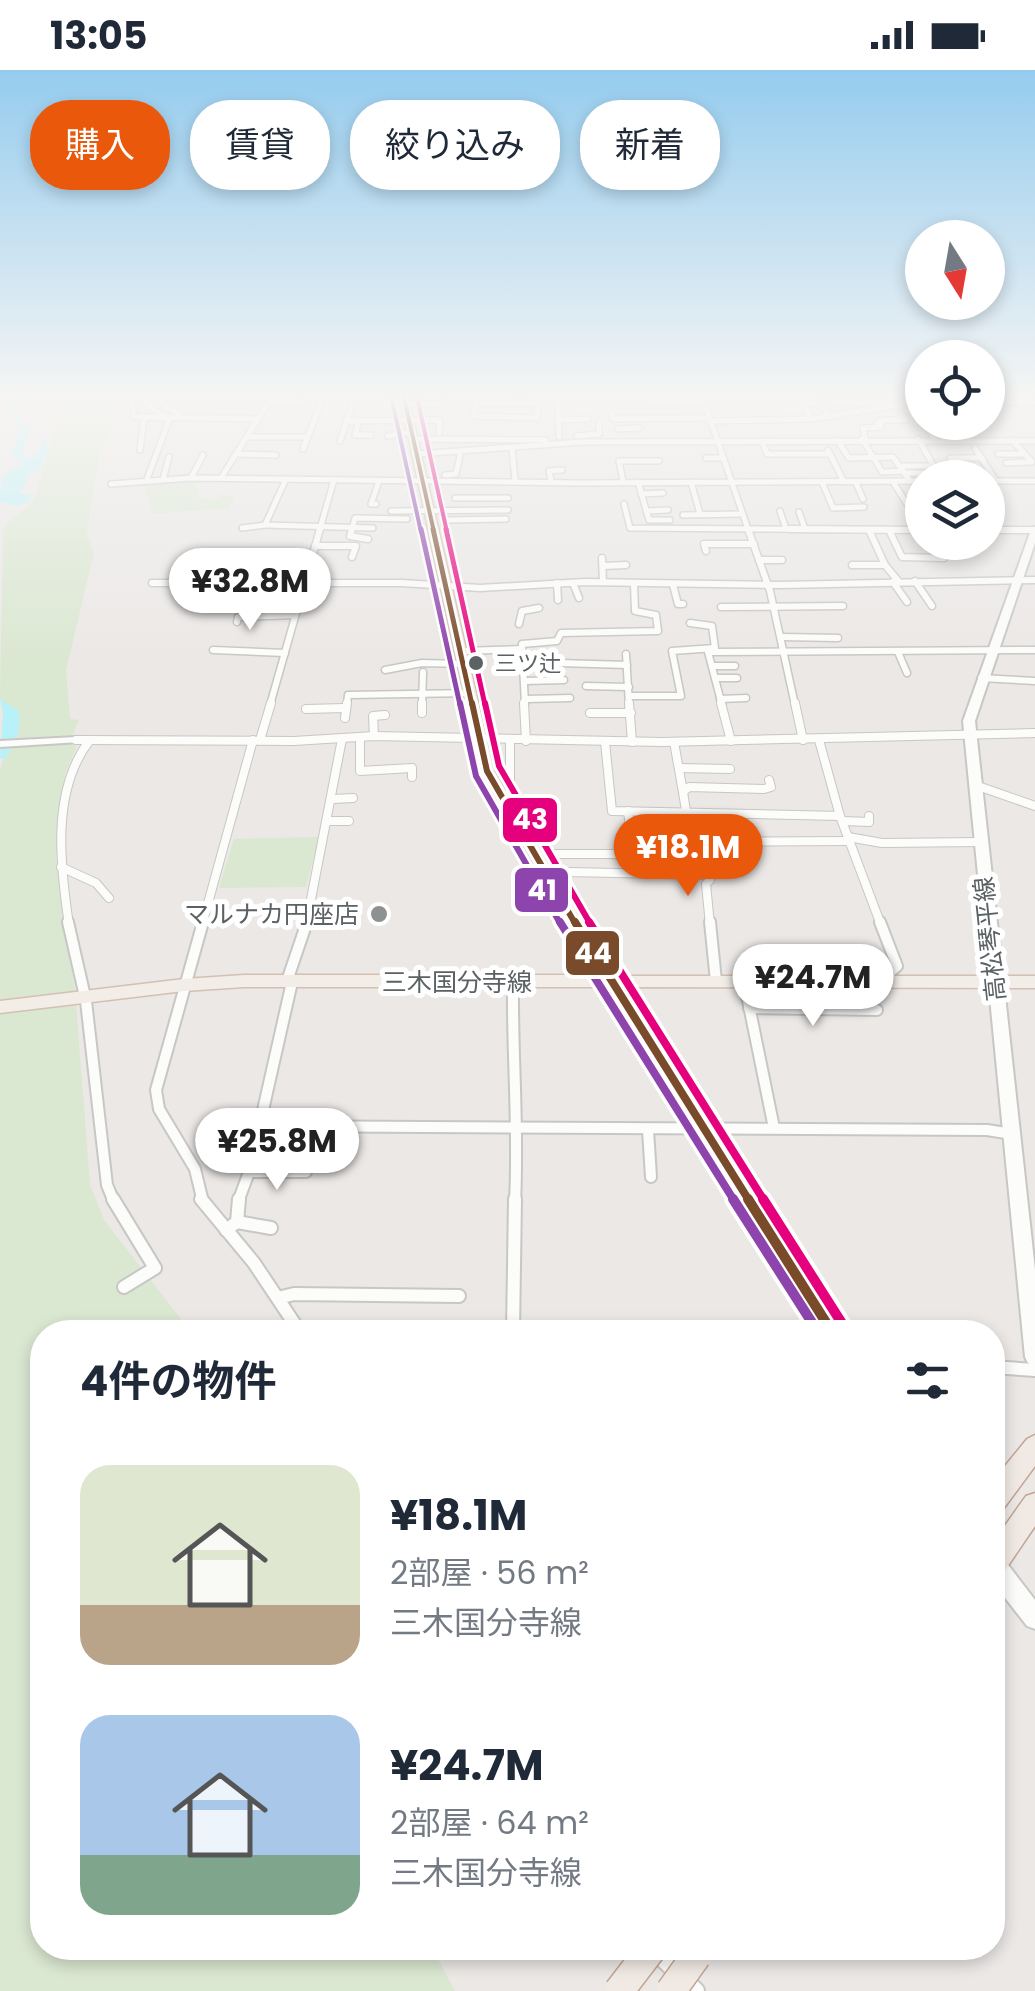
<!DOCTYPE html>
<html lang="ja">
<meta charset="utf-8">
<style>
:root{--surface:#fff;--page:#f2f2f3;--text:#1f2937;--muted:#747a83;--accent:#ea580c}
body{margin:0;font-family:Poppins,"Noto Sans JP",sans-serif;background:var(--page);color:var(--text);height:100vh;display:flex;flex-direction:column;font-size:38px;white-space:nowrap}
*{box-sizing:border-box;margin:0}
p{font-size:32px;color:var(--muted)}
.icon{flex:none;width:55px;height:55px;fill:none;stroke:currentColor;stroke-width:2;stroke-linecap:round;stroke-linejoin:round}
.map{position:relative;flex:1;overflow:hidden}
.sheet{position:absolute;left:30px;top:1250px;width:975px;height:640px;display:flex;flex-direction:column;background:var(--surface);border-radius:40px;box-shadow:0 5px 15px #0003}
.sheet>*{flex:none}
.hud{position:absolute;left:30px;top:30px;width:975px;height:90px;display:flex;gap:20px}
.needle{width:65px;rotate:169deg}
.controls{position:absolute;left:905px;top:150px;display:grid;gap:20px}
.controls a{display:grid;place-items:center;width:100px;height:100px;border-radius:50%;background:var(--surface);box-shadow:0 5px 15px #0003;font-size:50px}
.price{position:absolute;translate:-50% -85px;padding:0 22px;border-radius:35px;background:#fff;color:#222;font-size:32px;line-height:65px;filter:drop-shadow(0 2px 5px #0008)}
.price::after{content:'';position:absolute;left:50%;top:60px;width:30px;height:22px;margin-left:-15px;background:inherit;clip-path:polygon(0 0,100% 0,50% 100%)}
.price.active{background:var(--accent);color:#fff}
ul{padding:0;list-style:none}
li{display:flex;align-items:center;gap:30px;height:250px;padding:0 50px}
li span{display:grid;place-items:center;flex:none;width:280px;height:200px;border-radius:30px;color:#555}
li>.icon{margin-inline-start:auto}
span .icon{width:120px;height:120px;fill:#fffc;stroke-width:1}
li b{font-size:42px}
h2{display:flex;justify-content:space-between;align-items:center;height:120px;padding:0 50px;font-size:42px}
.chip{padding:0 35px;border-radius:40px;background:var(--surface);box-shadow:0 5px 15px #0003;font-size:35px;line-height:90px}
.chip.active{background:var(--accent);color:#fff}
.status{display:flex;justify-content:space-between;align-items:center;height:70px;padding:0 50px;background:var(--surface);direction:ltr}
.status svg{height:28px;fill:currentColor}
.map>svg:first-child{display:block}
</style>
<div class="status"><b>13:05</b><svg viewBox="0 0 49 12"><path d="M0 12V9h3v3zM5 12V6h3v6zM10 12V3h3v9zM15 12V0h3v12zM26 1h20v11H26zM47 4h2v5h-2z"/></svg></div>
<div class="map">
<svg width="1035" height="1921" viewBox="0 0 1035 1921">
<rect width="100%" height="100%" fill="#ebe8e6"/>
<g fill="#dae7d1">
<path d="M69,323H113L110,363L99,388L90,442L87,463L94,483L66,600L70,649L79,650L69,673L77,676L65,704L56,788L75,921L90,1115L104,1150L191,1262H42V1878H432L455,1921H0V699L13,664V640L0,630L3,459C12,443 31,441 36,424C47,390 53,356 69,323Z"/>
<path d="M214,409L195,415L200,420L196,426L216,430L219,425L234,426L229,438L153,444L143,411Z"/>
<path d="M319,767L306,817L219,818L234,769Z"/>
</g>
<path fill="#b9f1f8" d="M48,364L47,386L35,405L33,399L19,424H30L29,432L16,436L0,432C0,389 16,405 35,385C41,379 43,371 48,364Z"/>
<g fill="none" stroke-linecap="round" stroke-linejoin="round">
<g fill="#b9f1f8" fill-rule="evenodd">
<path d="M14,323H24L16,342L31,359L22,384L32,389L34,399L0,428V418L22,398V393L10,385L20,359L6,342Z"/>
<path d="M0,629L19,641V662L6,688L0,689L3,643Z"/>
</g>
<defs>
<g id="minor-far5">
<path d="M131,323L134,347H144"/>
<path d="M145,323L146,334L169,350L147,409"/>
<path d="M158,323L160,332L180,345"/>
<path d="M646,323L647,332H704"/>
<path d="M701,323L749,462"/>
<path d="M762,323L765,328H785L781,323"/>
<path d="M898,323L905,333"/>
<path d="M362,325L403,324"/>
<path d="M403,325H453"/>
<path d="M530,327H609V323"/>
<path d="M248,328H273"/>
<path d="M273,331L301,332"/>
<path d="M988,332H1035"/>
<path d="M538,333L537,348L473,346L476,334Z"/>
<path d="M558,333L559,367"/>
<path d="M405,334L448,335L453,323"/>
<path d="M612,344L613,349L709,348"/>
<path d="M829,347L822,333H893"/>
<path d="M811,349L803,334L822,333"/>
<path d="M558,350L588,349"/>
<path d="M346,351L440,350L439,363"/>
<path d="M359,351L355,365H371"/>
<path d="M710,351L811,349L922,331"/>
<path d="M924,352L935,370"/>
<path d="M618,359L639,358"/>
<path d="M388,366L412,362"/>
<path d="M577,366L599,364V352"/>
<path d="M247,367H306"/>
<path d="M414,369L546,370"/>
<path d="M862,369L882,402L903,401"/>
<path d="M865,369L863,358L881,357L877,353H882L880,350H906L901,344"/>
<path d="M918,369L936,400"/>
<path d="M837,370L849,388L893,387L910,411"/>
<path d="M340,371L353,332L363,323"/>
<path d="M762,371L767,384H830"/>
<path d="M512,378L515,410"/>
<path d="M975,378L996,411"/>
<path d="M303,379L325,323"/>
<path d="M140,380L144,347L257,349"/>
<path d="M828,380L844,412"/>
<path d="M237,384L276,385"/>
<path d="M418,384L582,372L1035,371"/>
<path d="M998,384H1024"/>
<path d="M706,388H722"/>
<path d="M950,388H982"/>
<path d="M1006,393L1032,392L1012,370"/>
<path d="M900,396H934"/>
<path d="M904,403H935"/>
<path d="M445,405L456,404L461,381"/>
<path d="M191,408L203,385"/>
<path d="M221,408L266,336L282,323"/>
<path d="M163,409L169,387"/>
<path d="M286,409L265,455L373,458"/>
<path d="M551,410L549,401L562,400"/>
<path d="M623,411L619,391H659"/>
<path d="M988,411H1035"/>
<path d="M638,412L649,450H670"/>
<path d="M691,412L700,444"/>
<path d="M822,412L833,438L864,437"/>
<path d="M893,412L909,437"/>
<path d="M856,413L863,429"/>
<path d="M111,414L191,408L580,413L922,411"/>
<path d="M641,424L663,423"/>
<path d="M455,428H508"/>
<path d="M376,434H371L379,411"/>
<path d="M624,434L630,458L922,460"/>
<path d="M391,441L508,440"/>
<path d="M646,441L668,440"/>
<path d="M780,441L786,459"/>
<path d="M799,442L805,459"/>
<path d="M683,445L742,444"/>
<path d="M448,450L506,449"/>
<path d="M242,458L265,455"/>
<path d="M988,460H1035"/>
<path d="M319,462L334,410"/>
<path d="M351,462L355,448L407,449"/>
</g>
<g id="minor-far4">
<path d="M352,459L350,466L368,469"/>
<path d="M748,459L770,521L795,635"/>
<path d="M790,459L922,460"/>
<path d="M869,460L885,495L899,512"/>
<path d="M889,460L902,487L944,488"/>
<path d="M988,460H1035"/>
<path d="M315,476H356L352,487"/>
<path d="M706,481L704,474H754"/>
<path d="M602,488L603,512"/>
<path d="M759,490H782"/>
<path d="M852,495H885"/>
<path d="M603,496L626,495"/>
<path d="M915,511L932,536"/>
<path d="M893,512L907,532"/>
<path d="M152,513H402L480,518L585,512L780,515L1035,510"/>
<path d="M557,513L558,530"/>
<path d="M573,513L579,528"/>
<path d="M673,515L678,534H683"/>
<path d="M226,537L236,514"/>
<path d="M721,537L843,536"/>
<path d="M237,552L238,547L295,545"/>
<path d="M519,554L522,541L539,538"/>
<path d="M782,567L838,568"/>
<path d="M213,580L285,583"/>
<path d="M462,581L522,579"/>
<path d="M898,582L907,603"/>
<path d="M626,584L629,635"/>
<path d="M526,592L627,595"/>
<path d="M712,596H735"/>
<path d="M385,600L422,593L465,594"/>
<path d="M715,608H737"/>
<path d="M981,608L1035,611"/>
<path d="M526,611L564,610"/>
<path d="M586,616L629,617"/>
<path d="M630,626H681L672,581L715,578L712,556L690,553"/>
<path d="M526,629L570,628"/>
<path d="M720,629L746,628"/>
<path d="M270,635L320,459"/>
<path d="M347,635L348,625L471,623"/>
<path d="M422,635L423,602"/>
<path d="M525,635L522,574L557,571L561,563L658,561L656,545L635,541L634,514"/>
<path d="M722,635L708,582L1035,580"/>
</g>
<g id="minor-far3">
<path d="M524,633L526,671"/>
<path d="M629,633L632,672"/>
<path d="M721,633L731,671"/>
<path d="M795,633L803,670"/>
<path d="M306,639L345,638"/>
<path d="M422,643V633"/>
<path d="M590,643H631"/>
<path d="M345,648L347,633"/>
<path d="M374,666L373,646L385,645"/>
<path d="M360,668V701L412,698V707"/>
<path d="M76,670L294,671L374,666L662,672L1035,663"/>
<path d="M260,670L271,633"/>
<path d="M819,670L840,746L881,855"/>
<path d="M510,671V738"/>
<path d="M605,672L612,741L840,746"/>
<path d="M674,672L683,722"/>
<path d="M679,698L730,699"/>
<path d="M975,715L1035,736"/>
<path d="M333,729L353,728"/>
<path d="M628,741L631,765"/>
<path d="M686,741L683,722L689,717L764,719L771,717L769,710"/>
<path d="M696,745L710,810L706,814L710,855"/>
<path d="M328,751H349"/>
<path d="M843,751L869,752V746"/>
<path d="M848,767L882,773L981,772"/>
<path d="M672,772L674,804"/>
<path d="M701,772L850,771"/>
<path d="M538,784H617"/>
<path d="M61,797L96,813L109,828"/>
<path d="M552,809L570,802L709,805"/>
<path d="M69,855C60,795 51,720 90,670"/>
<path d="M202,855L253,670"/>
<path d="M306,855L342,669"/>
</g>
<g id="minor-far2">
<path d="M68,852L86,931L107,1115L114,1132"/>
<path d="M203,852L156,1020L159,1039L195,1099L203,1132"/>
<path d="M710,852L716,911"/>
<path d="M880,852L897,896L889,903L890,910"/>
<path d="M287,911L307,852"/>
<path d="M744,911L774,1058"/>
<path d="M513,912C512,986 519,1058 515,1132"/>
<path d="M749,938L877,940"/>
<path d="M257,1056L987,1060L1012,1064"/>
<path d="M648,1060L651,1107"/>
<path d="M249,1102H306"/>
<path d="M238,1132L249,1102L292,912"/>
</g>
<g id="minor-far1">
<path d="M113,1129L155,1198L124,1217"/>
<path d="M201,1129L254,1193L300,1262"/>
<path d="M237,1152L271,1158"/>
<path d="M226,1160L237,1152L239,1129"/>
<path d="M278,1228L294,1224L459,1226"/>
<path d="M513,1262L515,1129"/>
<path d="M992,1297L1035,1300"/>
</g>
<path id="minor" d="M656,1882L696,1921"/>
<path id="tertiary" d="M76,667L80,668V672L0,677V671Z"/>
<g id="secondary">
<path d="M1035,457V473L975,651L1035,1200V1296L1028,1293L1025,1287L963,651L1031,460Z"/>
<path d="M994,1484L1002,1487L1035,1530V1559L1027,1556L992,1511Z"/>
</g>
<path id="primary" d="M399,323H407L494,701L615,906H1035V918L623,917L843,1262H820L606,917H244L184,921L0,943V931L184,909L244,905H598L480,701Z"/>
<g id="trunk">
<path d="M1035,1365V1396L1001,1442L992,1445V1412L1027,1369Z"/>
<path d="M1035,1423V1456L1001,1506L992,1510V1474L1026,1426Z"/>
</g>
</defs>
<use href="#minor-far5" stroke="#c7c7c6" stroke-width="8"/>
<use href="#minor-far4" stroke="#c7c7c6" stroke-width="9"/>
<use href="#minor-far3" stroke="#c7c7c6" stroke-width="10"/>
<use href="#minor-far2" stroke="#c7c7c6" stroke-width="14"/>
<use href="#minor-far1" stroke="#c7c7c6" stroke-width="16"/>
<use href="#minor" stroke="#c7c7c6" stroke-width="20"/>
<use href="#tertiary" stroke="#c7c7c6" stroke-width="4"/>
<use href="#secondary" stroke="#c7c7c6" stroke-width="4"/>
<use href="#primary" stroke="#d4c0b3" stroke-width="3"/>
<use href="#trunk" stroke="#c3a493" stroke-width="3"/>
<use href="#minor-far5" stroke="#fcfcfb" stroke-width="5"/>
<use href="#minor-far4" stroke="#fcfcfb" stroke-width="6"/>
<use href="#minor-far3" stroke="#fcfcfb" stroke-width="8"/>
<use href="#minor-far2" stroke="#fcfcfb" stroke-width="10"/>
<use href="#minor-far1" stroke="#fcfcfb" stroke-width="12"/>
<use href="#minor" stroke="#fcfcfb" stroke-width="16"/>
<use href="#tertiary" fill="#fcfcfb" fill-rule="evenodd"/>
<use href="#secondary" fill="#fcfcfb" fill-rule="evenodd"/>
<use href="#primary" fill="#f3ede7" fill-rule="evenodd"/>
<use href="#trunk" fill="#f1eae4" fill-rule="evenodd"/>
<defs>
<g id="trunk-bridge">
<path d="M619,1921L652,1878"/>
<path d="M671,1921L696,1886"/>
</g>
</defs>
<use href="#trunk-bridge" stroke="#c3a493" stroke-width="32" stroke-linecap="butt"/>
<use href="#trunk-bridge" stroke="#f1eae4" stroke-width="29"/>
<defs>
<path id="bus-1-far4" d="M403,323L434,462"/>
<path id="bus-1-far3" d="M433,459L472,635"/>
<path id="bus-1-far2" d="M472,633L487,701L576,855"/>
<path id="bus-1-far1" d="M575,852L750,1132"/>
<path id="bus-1" d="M748,1129L832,1262"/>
<path id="bus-2-far4" d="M391,326L421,462"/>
<path id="bus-2-far3" d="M421,459L460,635"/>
<path id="bus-2-far2" d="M460,633L476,706L561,855"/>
<path id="bus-2-far1" d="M560,852L735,1132"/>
<path id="bus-2" d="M733,1129L818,1262"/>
<path id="bus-3-far4" d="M416,323L447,462"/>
<path id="bus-3-far3" d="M446,459L485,635"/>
<path id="bus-3-far2" d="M485,633L499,696L591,855"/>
<path id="bus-3-far1" d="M589,852L765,1132"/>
<path id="bus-3" d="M763,1129L843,1255"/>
</defs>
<use href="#bus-1-far4" stroke="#fff" stroke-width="8"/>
<use href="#bus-1-far3" stroke="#fff" stroke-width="10"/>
<use href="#bus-1-far2" stroke="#fff" stroke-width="12"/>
<use href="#bus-1-far1" stroke="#fff" stroke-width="15"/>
<use href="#bus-1" stroke="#fff" stroke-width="18"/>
<use href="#bus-2-far4" stroke="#fff" stroke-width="8"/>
<use href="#bus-2-far3" stroke="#fff" stroke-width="10"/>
<use href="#bus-2-far2" stroke="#fff" stroke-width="12"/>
<use href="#bus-2-far1" stroke="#fff" stroke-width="15"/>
<use href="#bus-2" stroke="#fff" stroke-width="18"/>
<use href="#bus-3-far4" stroke="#fff" stroke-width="8"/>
<use href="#bus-3-far3" stroke="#fff" stroke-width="10"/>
<use href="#bus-3-far2" stroke="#fff" stroke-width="12"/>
<use href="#bus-3-far1" stroke="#fff" stroke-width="15"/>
<use href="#bus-3" stroke="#fff" stroke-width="18"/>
<use href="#bus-1-far4" stroke="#7a4b2a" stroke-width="4"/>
<use href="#bus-1-far3" stroke="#7a4b2a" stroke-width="5"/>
<use href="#bus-1-far2" stroke="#7a4b2a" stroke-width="6"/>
<use href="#bus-1-far1" stroke="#7a4b2a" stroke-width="8"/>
<use href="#bus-1" stroke="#7a4b2a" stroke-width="10"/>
<use href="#bus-2-far4" stroke="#8e44ad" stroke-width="4"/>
<use href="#bus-2-far3" stroke="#8e44ad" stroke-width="5"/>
<use href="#bus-2-far2" stroke="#8e44ad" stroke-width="6"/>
<use href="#bus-2-far1" stroke="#8e44ad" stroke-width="8"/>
<use href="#bus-2" stroke="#8e44ad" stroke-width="10"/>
<use href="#bus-3-far4" stroke="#e5007d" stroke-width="4"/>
<use href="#bus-3-far3" stroke="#e5007d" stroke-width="5"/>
<use href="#bus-3-far2" stroke="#e5007d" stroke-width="6"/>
<use href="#bus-3-far1" stroke="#e5007d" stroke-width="8"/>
<use href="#bus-3" stroke="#e5007d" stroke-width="10"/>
</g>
<linearGradient id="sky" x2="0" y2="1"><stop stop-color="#95ccee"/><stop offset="0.55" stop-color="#f6f5f4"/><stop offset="1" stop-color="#f6f5f4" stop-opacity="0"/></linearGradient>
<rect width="1035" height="592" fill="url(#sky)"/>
<circle fill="#5b6264" stroke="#fff" stroke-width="4" cx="476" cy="593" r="9"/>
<circle fill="#8d9192" stroke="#fff" stroke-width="4" cx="379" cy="844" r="10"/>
<g text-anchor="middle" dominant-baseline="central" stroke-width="10" stroke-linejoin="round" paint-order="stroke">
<g font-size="22" fill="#5b6264" stroke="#fff" text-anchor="start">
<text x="495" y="593">三ツ辻</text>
</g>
<g font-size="25" fill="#5b6264" stroke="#fff" text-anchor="end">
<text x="359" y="844">マルナカ円座店</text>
</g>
<g font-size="25" fill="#5b6264" stroke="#fff">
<text transform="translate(990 869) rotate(-96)">高松琴平線</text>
<text x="457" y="912">三木国分寺線</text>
</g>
</g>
<g stroke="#fff" stroke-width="4">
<rect x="501" y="726" width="58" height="48" rx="10" fill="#e5007d"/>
<rect x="513" y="796" width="57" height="48" rx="10" fill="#8e44ad"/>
<rect x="564" y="859" width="57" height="48" rx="10" fill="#7a4b2a"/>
</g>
<g font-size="28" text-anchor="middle" font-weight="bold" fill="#fff">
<text x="530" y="759">43</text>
<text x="542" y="830">41</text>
<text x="593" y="893">44</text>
</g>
</svg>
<div class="controls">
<a><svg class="needle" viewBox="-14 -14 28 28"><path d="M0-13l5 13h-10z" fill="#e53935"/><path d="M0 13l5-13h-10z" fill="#747a83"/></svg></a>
<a><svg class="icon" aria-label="locate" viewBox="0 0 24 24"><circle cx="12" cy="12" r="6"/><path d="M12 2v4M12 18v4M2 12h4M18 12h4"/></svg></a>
<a><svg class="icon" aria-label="layers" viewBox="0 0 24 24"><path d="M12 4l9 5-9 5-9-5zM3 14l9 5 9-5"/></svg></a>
</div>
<b class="price" style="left:250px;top:563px">¥32.8M</b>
<b class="price active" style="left:688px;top:829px">¥18.1M</b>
<b class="price" style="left:813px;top:959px">¥24.7M</b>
<b class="price" style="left:277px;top:1123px">¥25.8M</b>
<div class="hud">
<a class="chip active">購入</a>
<a class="chip">賃貸</a>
<a class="chip">絞り込み</a>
<a class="chip">新着</a>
</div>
<section class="sheet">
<h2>4件の物件<svg class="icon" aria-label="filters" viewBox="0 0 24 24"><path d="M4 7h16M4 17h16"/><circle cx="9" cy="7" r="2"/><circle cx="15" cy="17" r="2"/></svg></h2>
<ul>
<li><span style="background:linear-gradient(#dfe7d0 70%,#b9a48a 0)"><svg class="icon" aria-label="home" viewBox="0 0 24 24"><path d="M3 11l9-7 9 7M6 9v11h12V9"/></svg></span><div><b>¥18.1M</b><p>2部屋 · 56 m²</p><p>三木国分寺線</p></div></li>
<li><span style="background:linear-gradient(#a9c7e8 70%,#7fa58c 0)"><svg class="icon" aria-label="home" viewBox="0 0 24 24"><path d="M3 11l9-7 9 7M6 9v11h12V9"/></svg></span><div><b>¥24.7M</b><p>2部屋 · 64 m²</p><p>三木国分寺線</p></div></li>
</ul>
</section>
</div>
